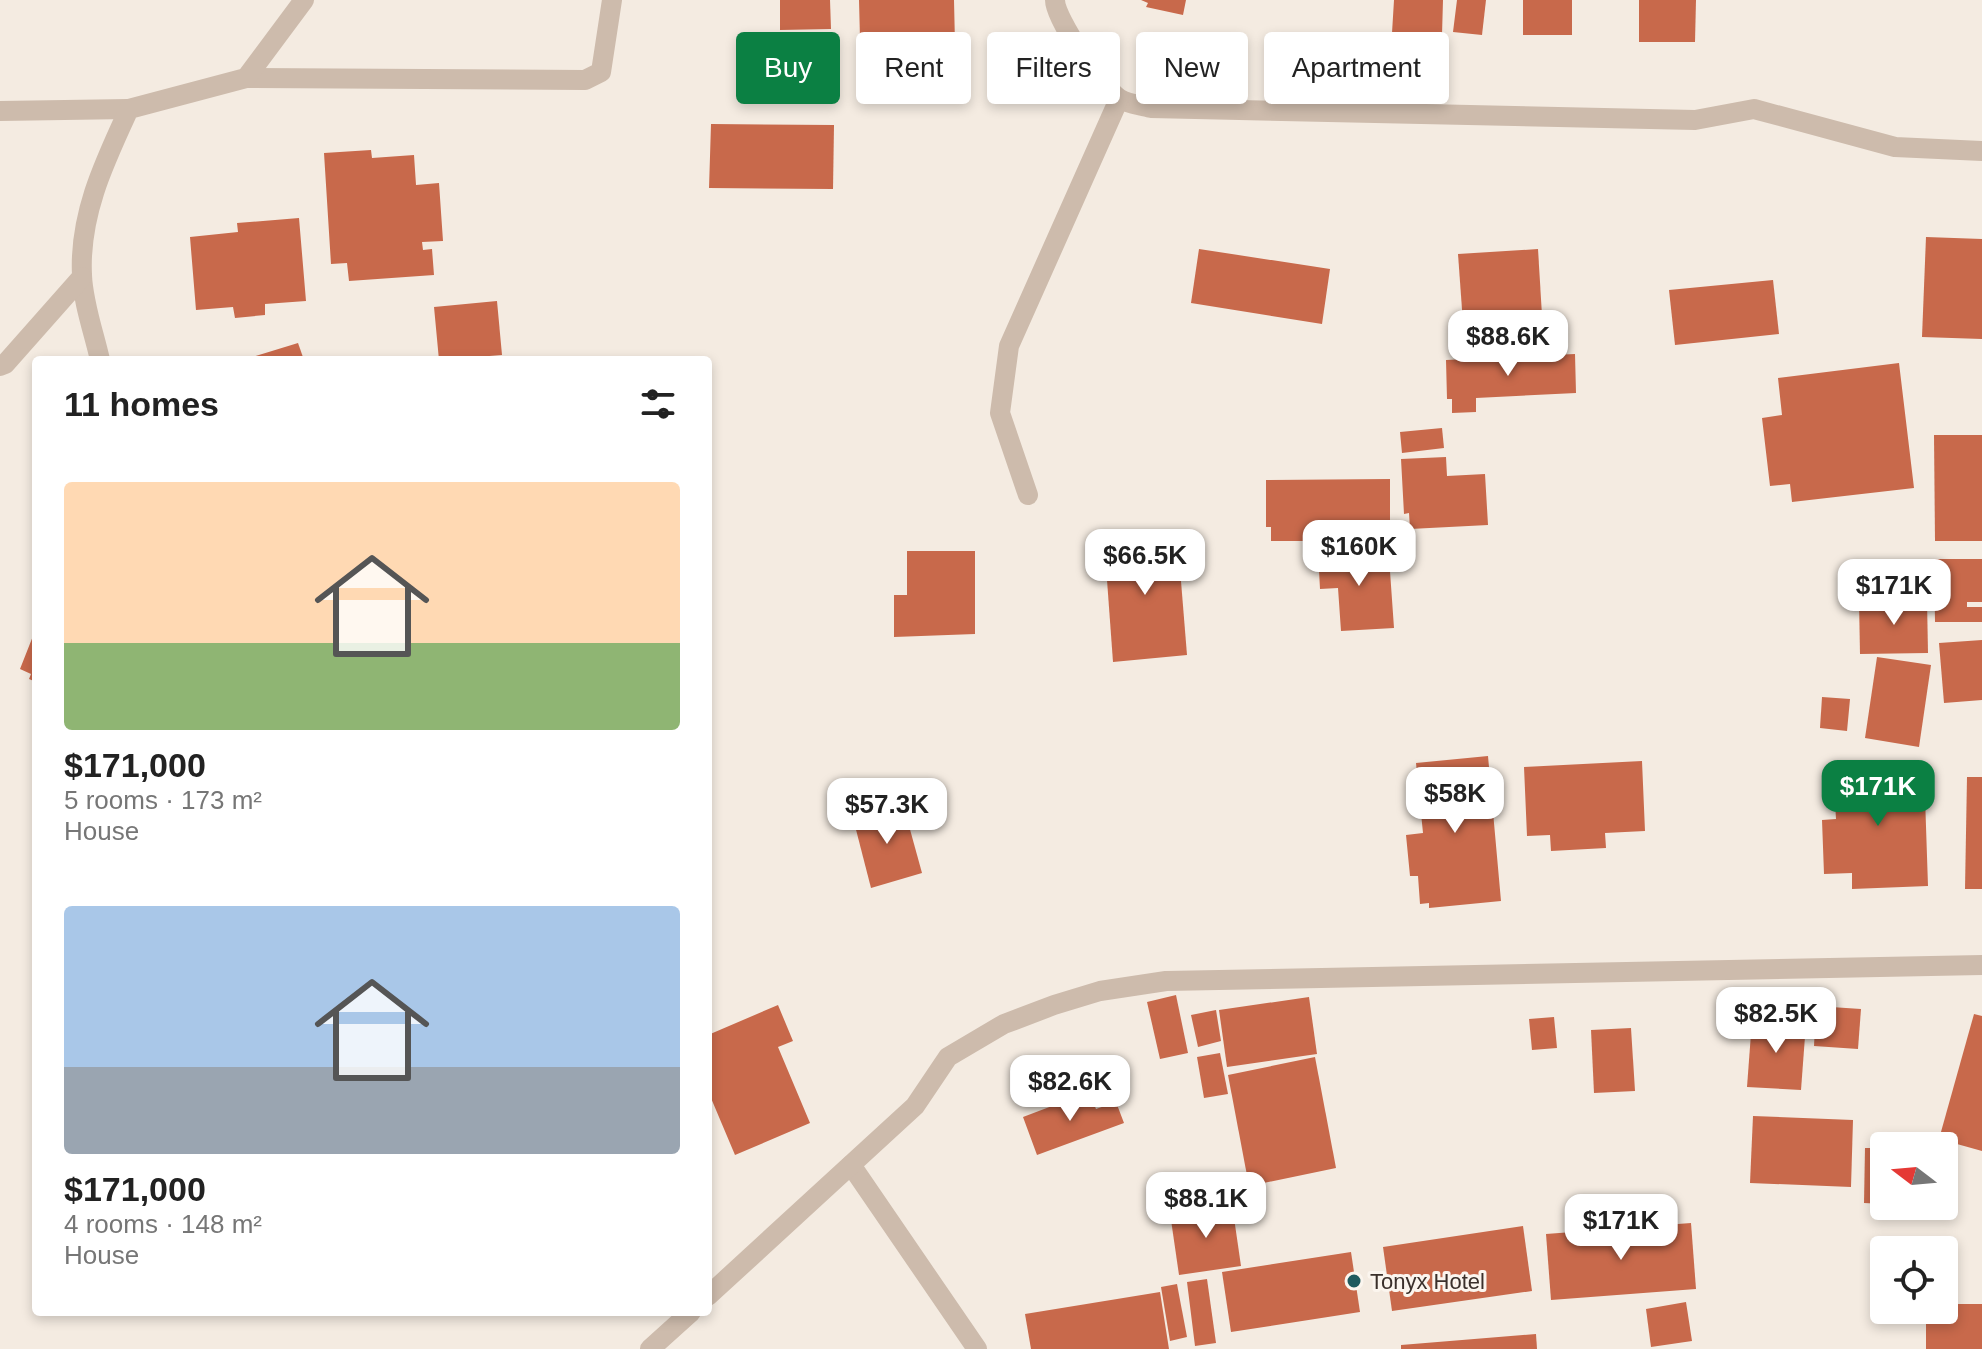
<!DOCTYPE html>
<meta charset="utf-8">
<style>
:root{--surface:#fff;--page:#f6f6f6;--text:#222;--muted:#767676;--accent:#0b8043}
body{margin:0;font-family:Helvetica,sans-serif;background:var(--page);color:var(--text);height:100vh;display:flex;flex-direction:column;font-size:30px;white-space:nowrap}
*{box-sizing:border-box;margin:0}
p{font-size:26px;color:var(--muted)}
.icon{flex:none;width:44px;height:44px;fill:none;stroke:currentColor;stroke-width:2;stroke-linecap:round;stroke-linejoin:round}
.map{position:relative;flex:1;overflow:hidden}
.side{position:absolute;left:32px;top:356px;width:680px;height:960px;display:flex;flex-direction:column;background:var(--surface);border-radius:8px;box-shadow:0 4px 12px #0003}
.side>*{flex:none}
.hud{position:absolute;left:736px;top:32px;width:760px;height:72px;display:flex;gap:16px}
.needle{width:52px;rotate:286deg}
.fabs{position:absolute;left:1870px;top:1132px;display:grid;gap:16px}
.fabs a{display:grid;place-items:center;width:88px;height:88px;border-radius:8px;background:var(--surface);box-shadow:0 4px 12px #0003;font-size:40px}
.price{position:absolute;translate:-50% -68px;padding:0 18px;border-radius:16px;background:#fff;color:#222;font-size:26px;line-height:52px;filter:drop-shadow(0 2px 4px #0008)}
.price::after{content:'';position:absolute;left:50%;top:48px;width:24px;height:18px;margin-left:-12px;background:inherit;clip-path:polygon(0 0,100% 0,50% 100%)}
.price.selected{background:var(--accent);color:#fff}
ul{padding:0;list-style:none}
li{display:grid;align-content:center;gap:16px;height:424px;padding:0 32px}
li span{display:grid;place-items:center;height:248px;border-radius:8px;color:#555}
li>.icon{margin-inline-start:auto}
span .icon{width:144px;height:144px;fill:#fffc;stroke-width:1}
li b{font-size:34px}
h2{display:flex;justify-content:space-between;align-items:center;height:96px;padding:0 32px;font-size:34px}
.tag{padding:0 28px;border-radius:8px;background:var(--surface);box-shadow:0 4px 12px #0003;font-size:28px;line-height:72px}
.tag.selected{background:var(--accent);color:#fff}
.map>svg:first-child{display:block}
</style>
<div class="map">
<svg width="1982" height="1349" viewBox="0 0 1982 1349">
<rect width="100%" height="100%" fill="#f4ebe1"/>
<g fill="#c8694b">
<path d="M780,0H830L831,29L780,30Z"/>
<path d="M859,0H954L955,44L902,45L901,38L860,39Z"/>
<path d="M1141,0H1186L1183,15L1146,7L1148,3Z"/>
<path d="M1394,0H1443L1442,35L1427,34V52L1403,51L1404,34L1392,33Z"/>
<path d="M1457,0H1486L1482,35L1453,32Z"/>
<rect x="1523" y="0" width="49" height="35"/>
<path d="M1639,0H1696L1695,42H1639Z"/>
<path d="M711,124L834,125L833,189L709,188Z"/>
<path d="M371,150L372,158L414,155L416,185L439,183L443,241L422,242L423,250L432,249L434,275L349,281L347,263L331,264L324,153Z"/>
<path d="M299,218L306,301L265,304V315L235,318L233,307L196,310L190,237L238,232L237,223Z"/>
<path d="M1926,237L1982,239V339L1922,337Z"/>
<path d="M1199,249L1330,269L1322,324L1191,303Z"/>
<path d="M1538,249L1543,332L1464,337L1458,254Z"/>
<path d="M1773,280L1779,334L1675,345L1669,290Z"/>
<path d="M497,301L502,355L439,360L434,307Z"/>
<path d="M298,343L304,360H246V359Z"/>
<path d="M1575,354L1576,393L1476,398V412L1452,413V399H1447L1446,360Z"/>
<path d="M1899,363L1914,488L1792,502L1790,484L1770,486L1762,418L1782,415L1778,378Z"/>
<path d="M1442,428L1444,448L1402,453L1400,432Z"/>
<path d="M1934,435H1982V541H1935Z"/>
<path d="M1446,457L1447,476L1485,474L1488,525L1410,529L1409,513L1404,514L1401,459Z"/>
<path d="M1390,479V526H1368L1369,541H1271V527H1266V480Z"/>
<path d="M1177,532L1187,655L1113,662L1104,539Z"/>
<path d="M1365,549L1366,559L1389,557L1394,628L1341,631L1338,588L1320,589L1318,552Z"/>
<path d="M907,551H975V634L894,637V595H907Z"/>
<path d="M1934,559H1982V602H1967V607H1982V622H1935Z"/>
<path d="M1927,600L1928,653L1860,654L1859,601Z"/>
<path d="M33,636L36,637V682L29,679L31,674L20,669Z"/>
<path d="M1982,640V700L1944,703L1939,643Z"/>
<path d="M1877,657L1931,665L1919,747L1865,738Z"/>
<path d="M1822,697L1850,699L1847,731L1820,728Z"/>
<path d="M1488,756L1501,901L1429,908V903L1420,904L1418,876H1410L1406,835L1423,833L1416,763Z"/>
<path d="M1642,761L1645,831L1605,833L1606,848L1551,851L1550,835L1527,836L1524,767Z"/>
<path d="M1879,766V769L1924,767L1928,886L1852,889V873L1824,874L1822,820L1836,819L1833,768Z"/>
<path d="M1967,777H1982V889H1965Z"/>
<path d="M903,804L922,873L871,888L853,818Z"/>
<path d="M1176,995L1188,1053L1160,1059L1147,1002Z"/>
<path d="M1309,997L1317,1054L1227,1067L1219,1010Z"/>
<path d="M778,1005L793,1041L778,1047L810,1123L735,1155L708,1091V1035Z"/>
<path d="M1816,1006L1861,1009L1858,1049L1814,1046Z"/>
<path d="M1216,1010L1221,1041L1198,1047L1191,1015Z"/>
<path d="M1974,1014L1982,1016V1151L1939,1139Z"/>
<path d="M1554,1017L1557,1048L1532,1050L1529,1019Z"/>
<path d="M1752,1020L1806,1023L1801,1090L1747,1087Z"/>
<path d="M1631,1028L1635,1091L1594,1093L1591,1030Z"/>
<path d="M1220,1053L1228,1094L1204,1098L1197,1057Z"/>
<path d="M1315,1057L1336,1168L1249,1186L1228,1075Z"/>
<path d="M1089,1092L1096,1109L1116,1102L1124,1123L1037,1155L1023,1117Z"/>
<path d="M1753,1116L1853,1120L1851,1187L1750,1183Z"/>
<path d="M1865,1148H1884V1204L1864,1203Z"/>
<path d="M1232,1204L1241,1266L1179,1275L1170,1213Z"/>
<path d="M1691,1223L1696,1289L1551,1300L1546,1234Z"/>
<path d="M1523,1226L1532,1291L1392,1311L1383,1247Z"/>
<path d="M1351,1252L1360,1312L1231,1332L1222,1272Z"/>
<path d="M1207,1279L1216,1343L1195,1346L1187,1282Z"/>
<path d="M1177,1284L1187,1337L1170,1341L1161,1287Z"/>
<path d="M1160,1292L1169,1349H1031L1025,1314Z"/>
<path d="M1686,1302L1692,1341L1651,1347L1646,1309Z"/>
<path d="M1944,1304H1982V1349H1926V1310H1944Z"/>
<path d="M1536,1334L1537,1349H1401V1345Z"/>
</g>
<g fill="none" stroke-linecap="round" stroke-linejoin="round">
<g stroke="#cdbbac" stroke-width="20">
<path d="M1055,0C1055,19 1103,89 1120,99C1128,104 1141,105 1151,108L1695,120L1754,109L1895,147L1982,151"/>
<path d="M246,78L585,80L601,72L612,0"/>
<path d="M0,111L129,109"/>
<path d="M100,360C94,333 83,303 82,275C79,215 104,163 129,109L246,78L304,0"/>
<path d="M0,366L5,364L82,277"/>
<path d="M1028,495L1000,413L1009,346L1119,99"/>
<path d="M851,1165L977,1349"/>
<path d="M708,1296L915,1106L948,1057L1004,1024L1054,1005L1100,991L1166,981L1982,965"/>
<path d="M650,1349L691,1312"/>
</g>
</g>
<circle fill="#1f5a5e" stroke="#fbf5ee" stroke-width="3" cx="1354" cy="1281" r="8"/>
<g text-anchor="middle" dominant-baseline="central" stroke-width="6" stroke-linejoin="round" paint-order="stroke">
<g font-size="22" fill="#3b302b" stroke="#fbf5ee" text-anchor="start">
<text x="1370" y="1281">Tonyx Hotel</text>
</g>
</g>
</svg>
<div class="fabs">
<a><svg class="needle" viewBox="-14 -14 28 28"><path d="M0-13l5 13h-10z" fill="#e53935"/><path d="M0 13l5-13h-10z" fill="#767676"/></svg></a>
<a><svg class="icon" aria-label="locate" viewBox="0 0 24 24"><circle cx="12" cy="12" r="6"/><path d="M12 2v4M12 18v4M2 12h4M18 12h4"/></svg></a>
</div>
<b class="price" style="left:1508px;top:378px">$88.6K</b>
<b class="price" style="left:1359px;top:588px">$160K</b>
<b class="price" style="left:1145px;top:597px">$66.5K</b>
<b class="price" style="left:1894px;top:627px">$171K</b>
<b class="price selected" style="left:1878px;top:828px">$171K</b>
<b class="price" style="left:1455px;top:835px">$58K</b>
<b class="price" style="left:887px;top:846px">$57.3K</b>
<b class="price" style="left:1776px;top:1055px">$82.5K</b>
<b class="price" style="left:1070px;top:1123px">$82.6K</b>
<b class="price" style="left:1206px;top:1240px">$88.1K</b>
<b class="price" style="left:1621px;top:1262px">$171K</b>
<div class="hud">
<a class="tag selected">Buy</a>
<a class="tag">Rent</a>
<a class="tag">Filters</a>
<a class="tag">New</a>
<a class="tag">Apartment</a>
</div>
<section class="side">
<h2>11 homes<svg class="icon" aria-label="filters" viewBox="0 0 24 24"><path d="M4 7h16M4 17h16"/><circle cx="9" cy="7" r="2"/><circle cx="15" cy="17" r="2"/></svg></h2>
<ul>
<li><span style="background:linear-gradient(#ffd9b3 65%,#8fb573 0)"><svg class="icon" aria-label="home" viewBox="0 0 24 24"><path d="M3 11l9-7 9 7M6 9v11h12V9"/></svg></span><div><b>$171,000</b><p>5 rooms · 173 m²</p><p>House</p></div></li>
<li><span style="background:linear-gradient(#a9c7e8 65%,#9aa5b1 0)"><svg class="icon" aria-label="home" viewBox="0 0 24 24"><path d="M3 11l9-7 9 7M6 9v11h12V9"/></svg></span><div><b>$171,000</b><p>4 rooms · 148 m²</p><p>House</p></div></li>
</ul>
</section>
</div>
